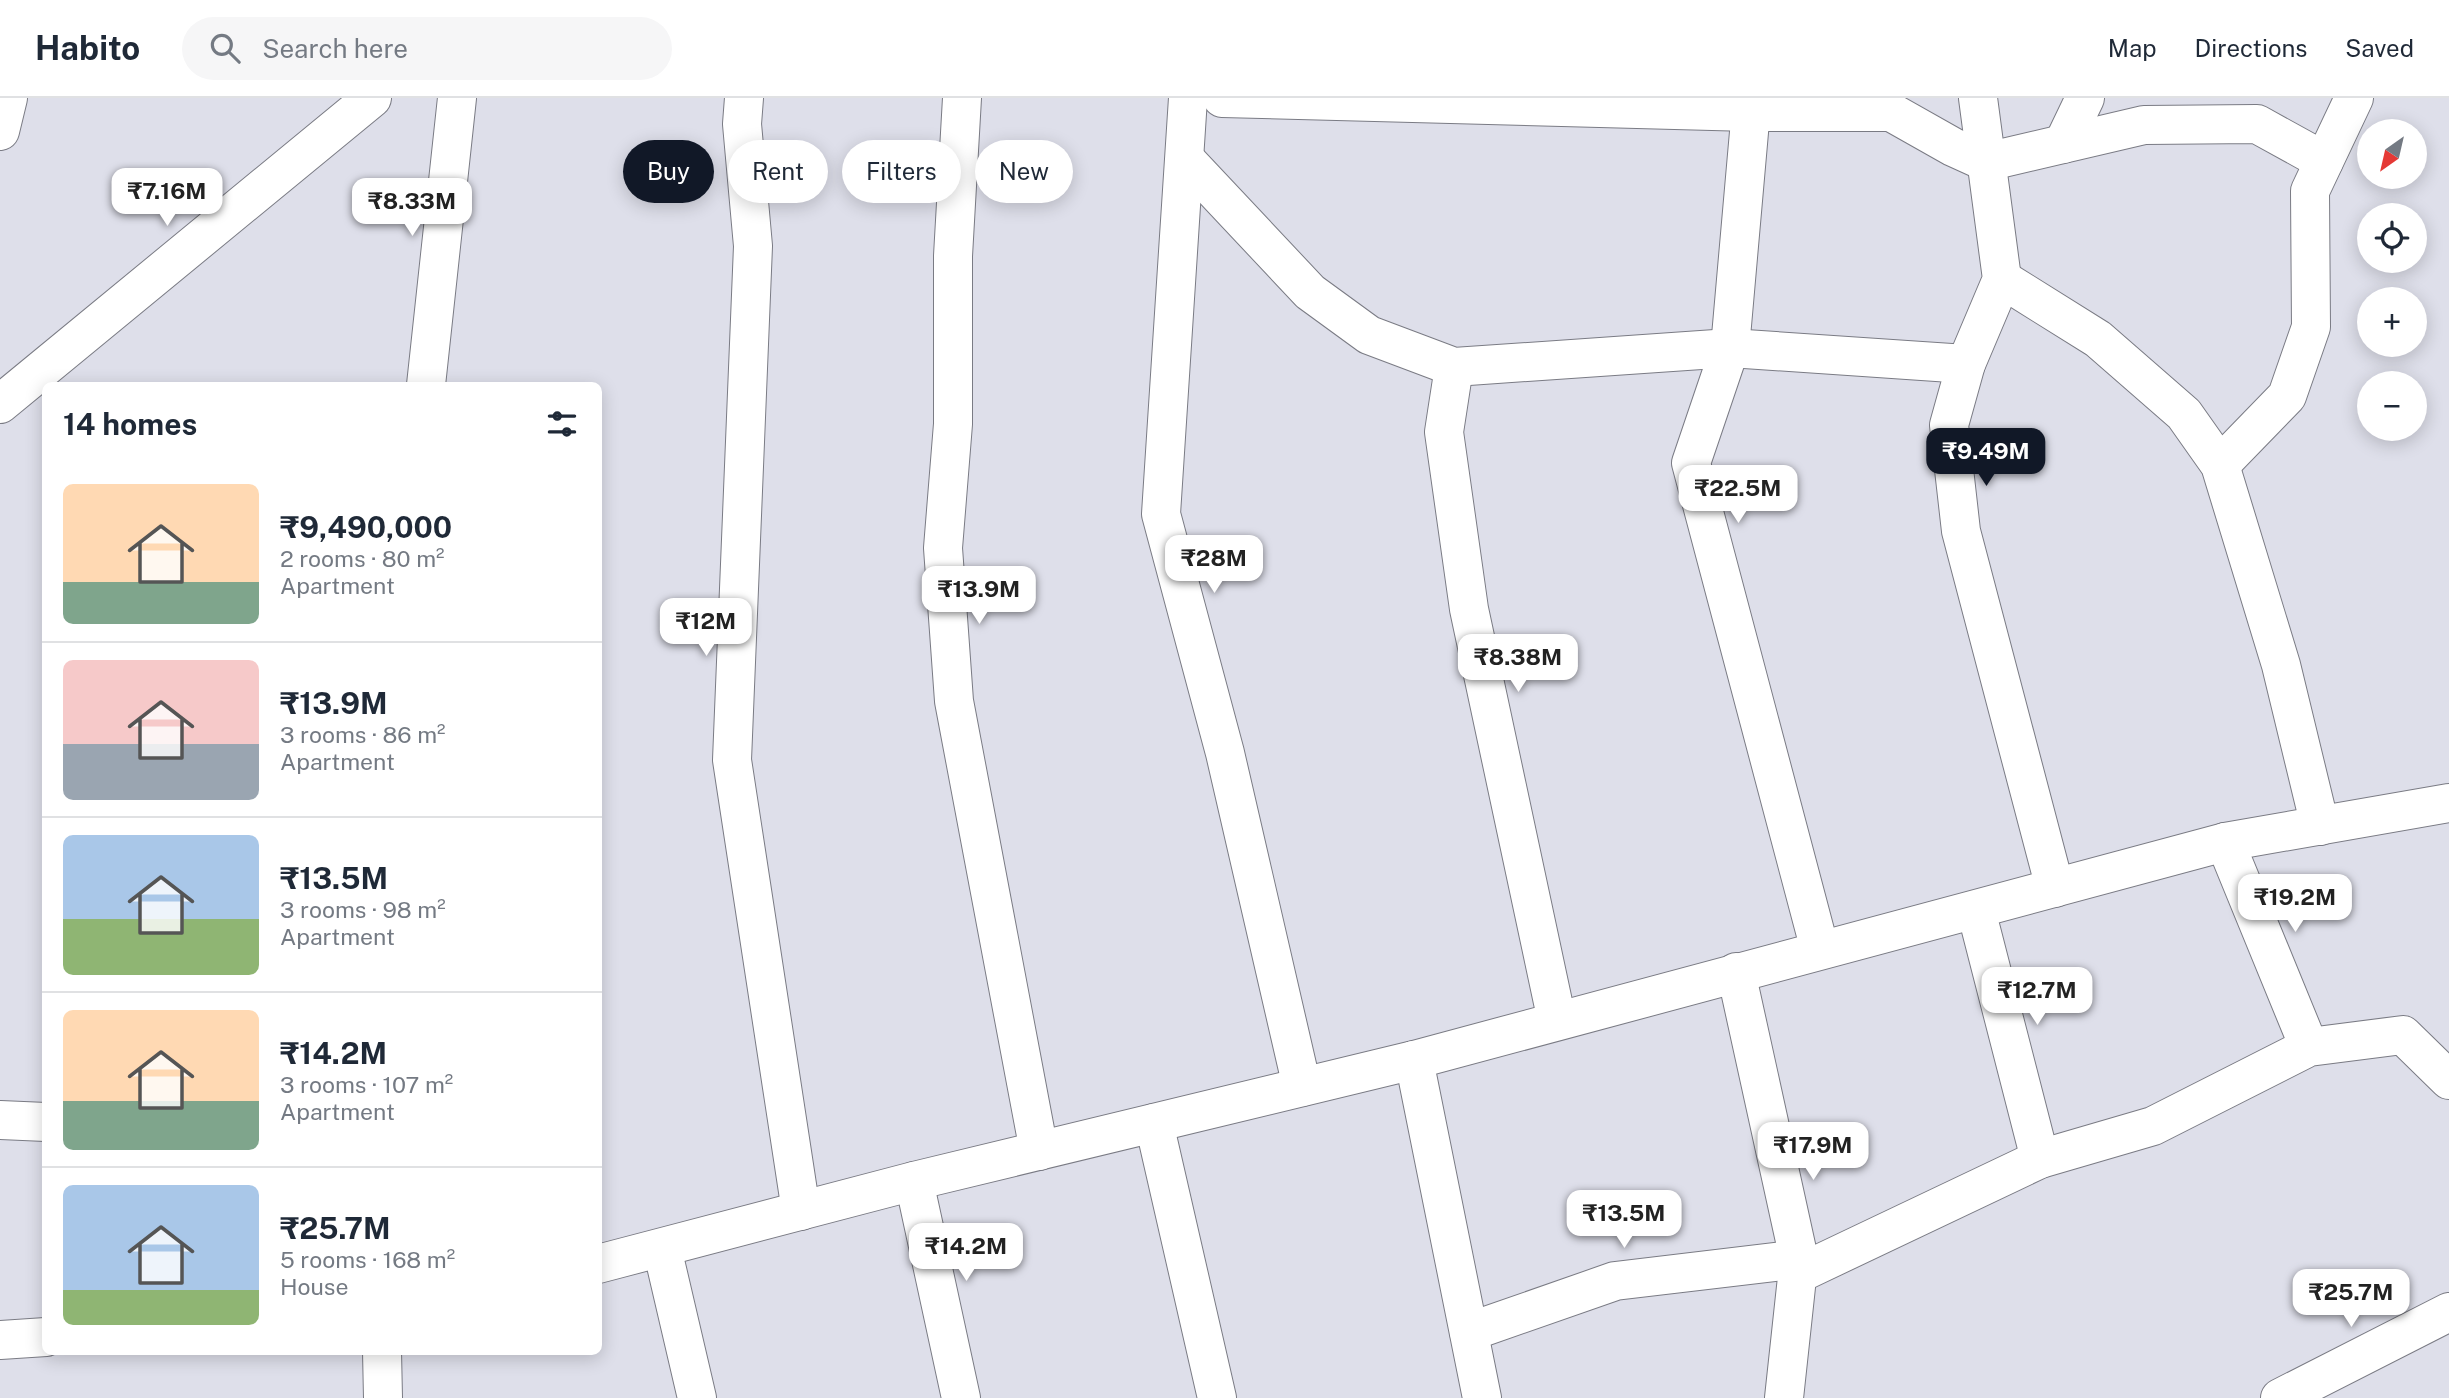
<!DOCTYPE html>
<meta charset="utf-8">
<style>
:root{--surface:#fff;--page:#f6f6f7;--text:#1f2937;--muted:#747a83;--line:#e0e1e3;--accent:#111827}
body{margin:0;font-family:"Public Sans",sans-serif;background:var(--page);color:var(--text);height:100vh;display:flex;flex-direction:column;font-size:26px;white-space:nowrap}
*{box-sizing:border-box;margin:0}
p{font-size:23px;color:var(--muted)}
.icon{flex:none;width:38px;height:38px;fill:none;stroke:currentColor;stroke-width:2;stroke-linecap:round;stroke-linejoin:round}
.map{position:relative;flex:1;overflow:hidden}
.details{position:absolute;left:42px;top:284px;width:560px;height:973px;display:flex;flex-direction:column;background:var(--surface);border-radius:10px;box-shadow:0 4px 18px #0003}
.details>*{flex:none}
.guide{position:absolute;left:623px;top:42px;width:665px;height:63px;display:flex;gap:14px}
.needle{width:46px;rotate:214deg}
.tools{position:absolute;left:2357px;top:21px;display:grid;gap:14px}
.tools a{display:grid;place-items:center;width:70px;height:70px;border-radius:50%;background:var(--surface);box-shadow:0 4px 18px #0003;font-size:35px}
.price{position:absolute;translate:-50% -60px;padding:0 16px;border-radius:14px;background:#fff;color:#222;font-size:23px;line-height:46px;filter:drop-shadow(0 2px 4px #0008)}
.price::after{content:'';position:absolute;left:50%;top:42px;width:21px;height:16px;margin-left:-10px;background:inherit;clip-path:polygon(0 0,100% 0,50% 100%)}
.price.current{background:var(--accent);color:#fff}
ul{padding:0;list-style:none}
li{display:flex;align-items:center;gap:21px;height:175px;padding:0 21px}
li+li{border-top:2px solid var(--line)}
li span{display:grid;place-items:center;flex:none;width:196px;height:140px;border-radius:10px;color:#555}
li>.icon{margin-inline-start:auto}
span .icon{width:84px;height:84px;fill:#fffc;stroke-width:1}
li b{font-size:30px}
h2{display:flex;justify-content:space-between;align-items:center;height:84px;padding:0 21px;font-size:30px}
.chip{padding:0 24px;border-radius:32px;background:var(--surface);box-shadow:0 4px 18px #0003;font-size:24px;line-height:63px}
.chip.current{background:var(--accent);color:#fff}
header{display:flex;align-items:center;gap:42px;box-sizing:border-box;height:98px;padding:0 35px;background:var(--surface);border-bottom:2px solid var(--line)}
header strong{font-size:33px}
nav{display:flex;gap:38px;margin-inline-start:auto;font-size:24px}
.search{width:490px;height:63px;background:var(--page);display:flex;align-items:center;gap:18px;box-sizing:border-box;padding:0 24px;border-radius:38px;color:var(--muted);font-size:26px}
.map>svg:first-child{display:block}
</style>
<header>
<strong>Habito</strong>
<div class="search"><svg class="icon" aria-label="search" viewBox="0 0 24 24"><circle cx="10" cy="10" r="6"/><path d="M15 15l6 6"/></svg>Search here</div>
<nav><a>Map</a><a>Directions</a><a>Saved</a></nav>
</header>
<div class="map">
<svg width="2449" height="1300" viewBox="0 0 2449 1300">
<rect width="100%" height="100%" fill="#dedfea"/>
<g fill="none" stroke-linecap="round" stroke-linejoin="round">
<defs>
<g id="minor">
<path d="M744,0L742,26L753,148L732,662L801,1113"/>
<path d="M962,0L953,158V326L943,450L954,603L1039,1053"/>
<path d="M1188,0L1161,416L1225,655L1302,989"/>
<path d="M1222,0L1750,14H1891L1953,49L1986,64L2144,27L2257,26L2324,63"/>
<path d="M1752,0L1730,250L1691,365L1820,852"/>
<path d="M1978,0L2002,181L1966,266L1949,327L1961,433L2055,790"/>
<path d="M0,33L8,0"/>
<path d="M2063,46L2085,0"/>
<path d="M1185,61L1310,194L1369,237L1454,269L1730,250L1966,266"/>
<path d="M2002,181L2098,241L2184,316L2220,367L2281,567L2320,728"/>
<path d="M1454,269L1444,334L1469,511L1557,923"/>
<path d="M426,287L457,0"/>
<path d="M0,306L372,0"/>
<path d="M2220,367L2287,298L2311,229L2310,93L2354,0"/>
<path d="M2225,744L2309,949"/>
<path d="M1976,812L2040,1061"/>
<path d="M1736,874L1799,1161L1784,1300"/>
<path d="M1414,962L1482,1300"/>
<path d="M0,1022L46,1024"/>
<path d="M1154,1025L1217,1300"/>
<path d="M914,1083L961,1300"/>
<path d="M662,1150L697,1300"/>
<path d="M598,1166L914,1083L1414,962L2225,744L2449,705"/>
<path d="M1798,1176L2040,1061L2153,1028L2309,949L2403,937L2449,982"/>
<path d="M1469,1234L1615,1183L1799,1161"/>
<path d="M0,1242L46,1239"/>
<path d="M382,1253L383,1300"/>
<path d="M2280,1300L2449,1214"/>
</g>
</defs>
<use href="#minor" stroke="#7a7b84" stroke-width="40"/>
<use href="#minor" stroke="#fff" stroke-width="38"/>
</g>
</svg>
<div class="tools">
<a><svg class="needle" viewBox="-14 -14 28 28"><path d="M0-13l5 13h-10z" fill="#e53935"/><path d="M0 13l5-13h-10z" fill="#747a83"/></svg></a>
<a><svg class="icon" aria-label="locate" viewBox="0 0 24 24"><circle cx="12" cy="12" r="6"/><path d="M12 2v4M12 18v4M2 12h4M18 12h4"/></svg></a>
<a>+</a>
<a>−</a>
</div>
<b class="price" style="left:167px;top:130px">₹7.16M</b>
<b class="price" style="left:412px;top:140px">₹8.33M</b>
<b class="price current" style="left:1986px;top:390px">₹9.49M</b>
<b class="price" style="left:1738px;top:427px">₹22.5M</b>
<b class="price" style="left:1214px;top:497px">₹28M</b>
<b class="price" style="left:979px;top:528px">₹13.9M</b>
<b class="price" style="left:706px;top:560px">₹12M</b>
<b class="price" style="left:1518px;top:596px">₹8.38M</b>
<b class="price" style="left:2295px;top:836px">₹19.2M</b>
<b class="price" style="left:2037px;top:929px">₹12.7M</b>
<b class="price" style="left:1813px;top:1084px">₹17.9M</b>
<b class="price" style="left:1624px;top:1152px">₹13.5M</b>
<b class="price" style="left:966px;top:1185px">₹14.2M</b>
<b class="price" style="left:2351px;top:1231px">₹25.7M</b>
<div class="guide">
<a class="chip current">Buy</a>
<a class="chip">Rent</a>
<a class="chip">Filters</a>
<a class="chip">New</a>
</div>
<section class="details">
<h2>14 homes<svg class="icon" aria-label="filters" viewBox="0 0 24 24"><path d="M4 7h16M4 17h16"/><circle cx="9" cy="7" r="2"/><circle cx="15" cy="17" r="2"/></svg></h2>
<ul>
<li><span style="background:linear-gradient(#ffd9b3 70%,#7fa58c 0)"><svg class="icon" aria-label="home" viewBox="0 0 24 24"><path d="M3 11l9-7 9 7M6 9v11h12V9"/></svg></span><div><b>₹9,490,000</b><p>2 rooms · 80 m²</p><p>Apartment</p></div></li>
<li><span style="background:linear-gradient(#f6c9c9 60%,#9aa5b1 0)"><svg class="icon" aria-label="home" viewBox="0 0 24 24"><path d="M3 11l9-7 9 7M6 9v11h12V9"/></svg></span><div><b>₹13.9M</b><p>3 rooms · 86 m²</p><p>Apartment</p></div></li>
<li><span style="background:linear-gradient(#a9c7e8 60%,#8fb573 0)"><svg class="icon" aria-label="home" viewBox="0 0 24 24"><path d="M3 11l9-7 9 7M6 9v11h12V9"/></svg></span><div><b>₹13.5M</b><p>3 rooms · 98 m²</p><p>Apartment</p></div></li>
<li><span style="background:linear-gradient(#ffd9b3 65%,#7fa58c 0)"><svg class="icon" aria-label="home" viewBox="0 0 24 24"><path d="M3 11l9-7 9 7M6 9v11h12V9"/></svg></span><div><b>₹14.2M</b><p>3 rooms · 107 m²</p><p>Apartment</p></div></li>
<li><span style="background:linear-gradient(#a9c7e8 75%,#8fb573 0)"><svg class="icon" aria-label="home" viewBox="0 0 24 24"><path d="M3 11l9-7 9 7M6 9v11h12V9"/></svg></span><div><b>₹25.7M</b><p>5 rooms · 168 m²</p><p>House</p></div></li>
</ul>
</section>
</div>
